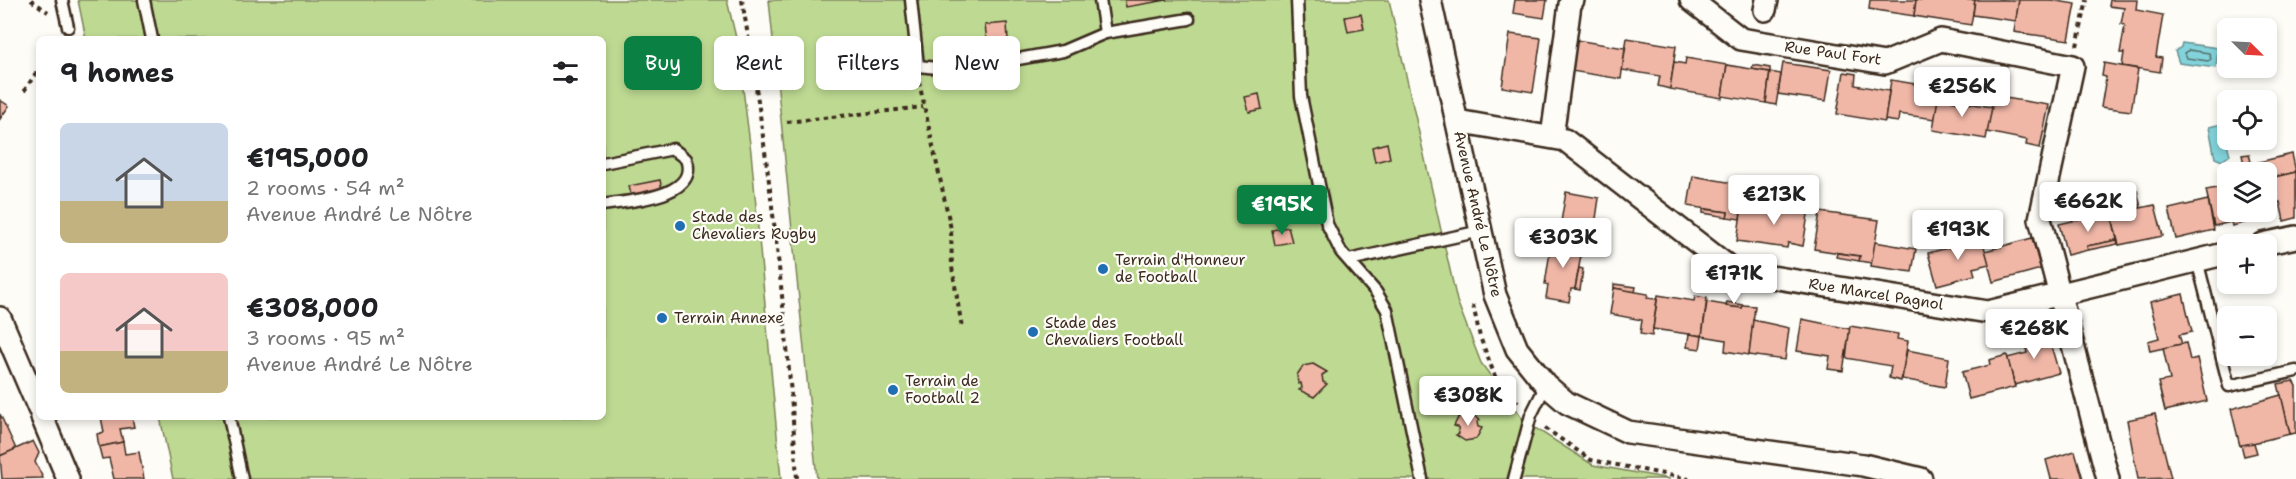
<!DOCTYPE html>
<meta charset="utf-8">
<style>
:root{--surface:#fff;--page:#f6f6f6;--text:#202124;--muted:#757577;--accent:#0b8043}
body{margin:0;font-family:"Shantell Sans",sans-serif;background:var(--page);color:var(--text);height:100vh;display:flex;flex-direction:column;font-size:22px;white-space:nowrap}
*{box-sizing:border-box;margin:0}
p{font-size:20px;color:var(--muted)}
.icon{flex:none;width:33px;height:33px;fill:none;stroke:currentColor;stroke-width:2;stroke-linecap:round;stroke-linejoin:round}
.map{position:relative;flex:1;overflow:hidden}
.details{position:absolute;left:36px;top:36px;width:570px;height:384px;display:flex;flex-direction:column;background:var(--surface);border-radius:9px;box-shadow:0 3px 9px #0003}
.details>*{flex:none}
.top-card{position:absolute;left:624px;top:36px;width:570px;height:54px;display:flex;gap:12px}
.needle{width:39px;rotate:114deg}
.buttons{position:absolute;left:2217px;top:18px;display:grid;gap:12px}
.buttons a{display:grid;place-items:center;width:60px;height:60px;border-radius:9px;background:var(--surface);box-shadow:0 3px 9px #0003;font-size:30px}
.price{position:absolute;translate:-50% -51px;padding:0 14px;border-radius:6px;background:#fff;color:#222;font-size:20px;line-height:39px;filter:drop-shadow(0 2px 3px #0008)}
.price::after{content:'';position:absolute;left:50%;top:36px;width:18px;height:14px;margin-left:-9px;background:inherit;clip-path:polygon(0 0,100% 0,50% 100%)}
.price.on{background:var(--accent);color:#fff}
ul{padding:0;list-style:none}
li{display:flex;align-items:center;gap:18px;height:150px;padding:0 24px}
li span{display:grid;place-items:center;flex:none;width:168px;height:120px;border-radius:9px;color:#555}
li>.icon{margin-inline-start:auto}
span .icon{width:72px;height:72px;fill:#fffc;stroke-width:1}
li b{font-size:26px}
h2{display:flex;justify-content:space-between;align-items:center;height:72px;padding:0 24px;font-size:26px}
.tag{padding:0 21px;border-radius:9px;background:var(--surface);box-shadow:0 3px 9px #0003;font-size:21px;line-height:54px}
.tag.on{background:var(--accent);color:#fff}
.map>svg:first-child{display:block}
</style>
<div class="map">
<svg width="2296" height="479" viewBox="0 0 2296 479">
<rect width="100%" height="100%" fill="#fdfcf7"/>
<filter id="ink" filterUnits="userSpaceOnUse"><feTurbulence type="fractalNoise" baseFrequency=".0167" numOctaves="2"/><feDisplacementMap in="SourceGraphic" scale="12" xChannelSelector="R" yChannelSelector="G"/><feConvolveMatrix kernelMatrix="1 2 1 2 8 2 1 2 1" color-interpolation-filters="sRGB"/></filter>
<g filter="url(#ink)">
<g fill="#beda92" stroke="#7c8258" stroke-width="1.5">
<path d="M78,0H727L737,42L751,152L781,479H173L160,417H603V39H86Z"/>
<path d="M769,0H1389L1457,301L1481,363L1524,421L1593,465L1670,479H817Z"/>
</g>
<g fill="#82d3db" stroke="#668f8f" stroke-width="1.5">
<path d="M2182,43L2218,48L2216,68L2179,63L2175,51L2181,47Z"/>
<path d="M2222,124L2230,155L2222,161L2215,158L2209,127Z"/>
</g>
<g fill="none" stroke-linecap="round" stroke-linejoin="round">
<path stroke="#576e6a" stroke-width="1.5" d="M2189,50L2209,53L2211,59L2208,61L2187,58L2184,53Z"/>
</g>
<g fill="#f0b7a7" stroke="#3b2a1e" stroke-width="1.5">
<path d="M1125,0H1167L1126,7Z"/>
<path d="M1515,0H1547L1544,18L1513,13Z"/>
<path d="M1870,0H1916L1914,16L1869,9Z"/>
<path d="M1916,0H1975L1971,25L1914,16Z"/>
<path d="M1975,0H2019L2016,21L1973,15Z"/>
<path d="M2019,0H2050L2076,4L2069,40L2014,32Z"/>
<path d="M2110,0H2137L2136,10L2163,15L2156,57L2162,58L2160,72L2122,66L2124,53H2120L2125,25L2121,24L2124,8L2109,6Z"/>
<path d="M1361,14L1364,29L1348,32L1345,17Z"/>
<path d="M1007,23L1008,40L987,41L985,25Z"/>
<path d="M1510,34L1541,38L1533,92L1502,87Z"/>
<path d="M1627,38L1676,46L1670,89L1658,86L1660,76L1622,70Z"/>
<path d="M1576,40L1625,48L1621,79L1571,71Z"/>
<path d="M1686,58L1727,65L1722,98L1670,89L1674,62L1685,64Z"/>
<path d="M1783,63L1831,70L1826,101L1778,94Z"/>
<path d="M2104,63L2138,69L2131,111L2101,107L2106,77L2102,76Z"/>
<path d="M1727,65L1770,72L1766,103L1722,96Z"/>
<path d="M1753,65L1770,68V72L1752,69Z"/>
<path d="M1770,72L1781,74L1776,105L1766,103Z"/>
<path d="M1844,72L1856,74L1855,85L1889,91L1885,122L1837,114Z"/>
<path d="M1891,80L1940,88L1935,119L1899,114L1898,122L1885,120Z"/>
<path d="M1259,94L1262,109L1249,112L1245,97Z"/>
<path d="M1993,96L2049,105L2040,148L2026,145L2027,140L1987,132Z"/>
<path d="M1938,98L1992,107L1986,139L1933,130Z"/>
<path d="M0,100L9,106L0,119Z"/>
<path d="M1387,143L1390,158L1375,162L1372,147Z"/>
<path d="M2249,154L2251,162L2244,164L2242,155Z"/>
<path d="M2292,154L2296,172L2266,179V172H2253L2251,164Z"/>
<path d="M2296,172V218L2284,221L2280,202L2266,210V179Z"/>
<path d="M1693,176L1745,185L1740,219L1727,217L1728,212L1688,206Z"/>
<path d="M660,180L662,190L631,195L629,186Z"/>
<path d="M2228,186V212H2262L2264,218L2232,226L2231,222L2214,226L2206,190Z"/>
<path d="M2137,190L2141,208L2126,211L2122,194Z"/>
<path d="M1566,192L1599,198L1592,246L1558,240Z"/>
<path d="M1794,200L1810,202L1803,246L1788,243L1787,248L1737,241L1742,206L1792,213Z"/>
<path d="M2208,200L2214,230L2176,239L2169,209Z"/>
<path d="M2109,201L2111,212L2100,214L2097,204Z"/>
<path d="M2155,205L2163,236L2119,245L2111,214Z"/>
<path d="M1703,209L1728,212L1727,217L1703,213Z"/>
<path d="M1820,212L1879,220L1872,263L1859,261L1860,256L1814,249Z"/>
<path d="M2111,212L2117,240L2087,246L2088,250L2067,255L2059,224Z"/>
<path d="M1288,227L1292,242L1275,245L1272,230Z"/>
<path d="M2032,238L2041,269L1993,282L1985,251Z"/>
<path d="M1552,239L1583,244L1575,289H1571L1569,302L1546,298L1548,285L1545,284Z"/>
<path d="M1982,239L1989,264L1973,268L1975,275L1937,285L1928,253Z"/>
<path d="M2117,240L2118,244L2088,250L2087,246Z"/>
<path d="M1875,242L1916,249L1912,272L1871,266Z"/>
<path d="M1837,253L1860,256L1859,261L1836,257Z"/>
<path d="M1579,268L1583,269L1580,290L1575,289Z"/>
<path d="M1614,284L1636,287L1635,292L1614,288Z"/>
<path d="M1614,288L1648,294L1647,298L1657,299L1652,336L1640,334L1642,320L1610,314Z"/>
<path d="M2183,294L2192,332L2179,335L2182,344L2150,351L2148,341L2159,338L2150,302Z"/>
<path d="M1658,295L1694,301L1695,296L1707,298L1702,336L1653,329Z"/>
<path d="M1707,302L1742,308L1743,305L1755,306L1749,355L1725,351L1726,340L1702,336Z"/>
<path d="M1727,302L1743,305L1742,308L1726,306Z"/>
<path d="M1802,319L1850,329L1843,371L1828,369L1830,356L1797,351Z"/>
<path d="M1753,320L1789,328L1785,360L1749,355Z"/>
<path d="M1850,326L1898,334L1897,339L1908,341L1901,381L1889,378L1891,366L1846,358Z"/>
<path d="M2047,332L2059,373L2015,385L2007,358L2027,353L2024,338Z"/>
<path d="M1689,334L1702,336L1700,349L1687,347Z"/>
<path d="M2186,343L2190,360L2197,358L2207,401L2165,411L2158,382L2170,380L2163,348Z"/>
<path d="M1907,350L1949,358L1945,387L1902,379Z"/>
<path d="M2007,355L2015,387L1969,399L1962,372L1990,365L1989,360Z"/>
<path d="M1313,364L1327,372L1322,375L1323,382L1327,384L1314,397L1299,390L1302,388L1301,383L1298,384L1297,375L1303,366Z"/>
<path d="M2293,381L2296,386V433L2290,434L2278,384Z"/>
<path d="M2281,395L2290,434L2240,446L2231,409Z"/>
<path d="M1470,413L1480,420L1477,422L1478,427L1482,428L1476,439L1465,441L1456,435L1459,434L1458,427L1454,426L1459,416Z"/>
<path d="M0,414L16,449L0,456Z"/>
<path d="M2155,414L2171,478L2138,479L2127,420Z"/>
<path d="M101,417H132L134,427L120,429L123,442L99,447L97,434L104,432Z"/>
<path d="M33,441L39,453L35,462L43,478L2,479L0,456Z"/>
<path d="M123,442L125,454L139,452L144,479H114L109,458L102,459L99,447Z"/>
<path d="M2254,443L2257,453L2244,456L2241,445Z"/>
<path d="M2075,451L2083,479H2051L2046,460Z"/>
</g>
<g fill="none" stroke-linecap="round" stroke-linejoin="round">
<defs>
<g id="service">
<path d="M62,0L68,27"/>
<path d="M144,0L152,39"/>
<path d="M911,0L918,66L957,70L1063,51L1105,33"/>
<path d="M1100,0L1105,33L1189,19"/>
<path d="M1297,0L1301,96L1327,224L1341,252L1376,292L1387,310L1422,479"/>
<path d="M603,163L673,149L686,159C701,198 626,201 603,205"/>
<path d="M1349,260L1481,231"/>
<path d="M2197,260L2229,386L2296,371"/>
<path d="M229,417L242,479"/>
<path d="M1514,479L1531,415L1546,385"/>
</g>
<g id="minor">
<path d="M1430,0L1495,295L1517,349L1546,385L1567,403L1628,432L1863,465L1921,479"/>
<path d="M1691,0L1741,39L1885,63L1941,40L2073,66L2040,219L2108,479"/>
<path d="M1765,10L1767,0"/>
<path d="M1457,121L1565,140L1734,271L1988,312L2228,253"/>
<path d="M1552,137L1570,4L1573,0"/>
<path d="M2263,244L2296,237"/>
<path d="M0,318L39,409"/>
<path d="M42,417L68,479"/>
</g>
</defs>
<use href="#service" stroke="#3b2a1e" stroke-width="15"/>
<use href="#minor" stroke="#3b2a1e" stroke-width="26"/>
<g stroke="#3b2a1e" stroke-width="4" stroke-dasharray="4.5 4.5" stroke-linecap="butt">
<path d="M31,0L48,12"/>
<path d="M742,0C769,158 787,319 797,479"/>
<path d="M2077,46L2087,0"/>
<path d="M919,82L951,229L952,267L962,328"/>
<path d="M24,91L39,69"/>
<path d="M787,122L923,107"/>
<path d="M1473,305L1480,337L1498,384L1518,402"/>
<path d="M1545,428L1591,460L1689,479"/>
</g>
<use href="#service" stroke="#fdfcf7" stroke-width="10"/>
<use href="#minor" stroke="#fdfcf7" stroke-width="21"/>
</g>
</g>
<g fill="#1f6fb2" stroke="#fdfcf7" stroke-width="2">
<circle cx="680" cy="226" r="6"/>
<circle cx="1103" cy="269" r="6"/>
<circle cx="662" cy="318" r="6"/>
<circle cx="1033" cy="332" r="6"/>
<circle cx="893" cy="390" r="6"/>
</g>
<g text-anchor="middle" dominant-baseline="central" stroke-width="4.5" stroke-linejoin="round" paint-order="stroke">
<g font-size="15" fill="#3b2a1e" stroke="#fdfcf7">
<text transform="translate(1833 53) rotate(8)">Rue Paul Fort</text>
<text transform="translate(1478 214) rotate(77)">Avenue André Le Nôtre</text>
<text transform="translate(1876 294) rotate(9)">Rue Marcel Pagnol</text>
</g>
<g font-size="15" fill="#3b2a1e" stroke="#fdfcf7" text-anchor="start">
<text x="692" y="217">Stade des<tspan x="692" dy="17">Chevaliers Rugby</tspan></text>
<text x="1115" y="260">Terrain d'Honneur<tspan x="1115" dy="17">de Football</tspan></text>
<text x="674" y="318">Terrain Annexe</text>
<text x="1045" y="323">Stade des<tspan x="1045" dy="17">Chevaliers Football</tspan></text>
<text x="905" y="381">Terrain de<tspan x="905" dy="17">Football 2</tspan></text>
</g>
</g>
</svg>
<div class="buttons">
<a><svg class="needle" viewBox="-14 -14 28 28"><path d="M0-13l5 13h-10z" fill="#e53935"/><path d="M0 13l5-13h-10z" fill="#757577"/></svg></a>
<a><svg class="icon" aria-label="locate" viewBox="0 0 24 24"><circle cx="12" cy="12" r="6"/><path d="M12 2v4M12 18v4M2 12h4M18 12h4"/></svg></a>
<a><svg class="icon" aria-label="layers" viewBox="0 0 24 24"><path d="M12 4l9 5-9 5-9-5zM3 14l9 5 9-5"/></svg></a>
<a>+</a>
<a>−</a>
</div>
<b class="price" style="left:1962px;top:118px">€256K</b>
<b class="price" style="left:1774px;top:226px">€213K</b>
<b class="price" style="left:2088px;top:233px">€662K</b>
<b class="price on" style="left:1282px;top:236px">€195K</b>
<b class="price" style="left:1958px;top:261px">€193K</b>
<b class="price" style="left:1563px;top:269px">€303K</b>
<b class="price" style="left:1734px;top:305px">€171K</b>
<b class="price" style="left:2034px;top:360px">€268K</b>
<b class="price" style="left:1468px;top:427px">€308K</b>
<div class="top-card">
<a class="tag on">Buy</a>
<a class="tag">Rent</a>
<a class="tag">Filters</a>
<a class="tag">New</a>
</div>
<section class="details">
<h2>9 homes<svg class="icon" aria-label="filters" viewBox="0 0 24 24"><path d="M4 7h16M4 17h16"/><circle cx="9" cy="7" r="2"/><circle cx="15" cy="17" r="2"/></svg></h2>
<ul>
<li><span style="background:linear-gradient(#c9d6e8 65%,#c2b280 0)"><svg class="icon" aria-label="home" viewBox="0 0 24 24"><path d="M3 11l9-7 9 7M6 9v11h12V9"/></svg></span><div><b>€195,000</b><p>2 rooms · 54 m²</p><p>Avenue André Le Nôtre</p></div></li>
<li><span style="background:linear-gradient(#f6c9c9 65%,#c2b280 0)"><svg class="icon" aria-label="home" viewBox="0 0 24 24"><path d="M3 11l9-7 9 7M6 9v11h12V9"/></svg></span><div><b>€308,000</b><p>3 rooms · 95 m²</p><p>Avenue André Le Nôtre</p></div></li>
</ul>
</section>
</div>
